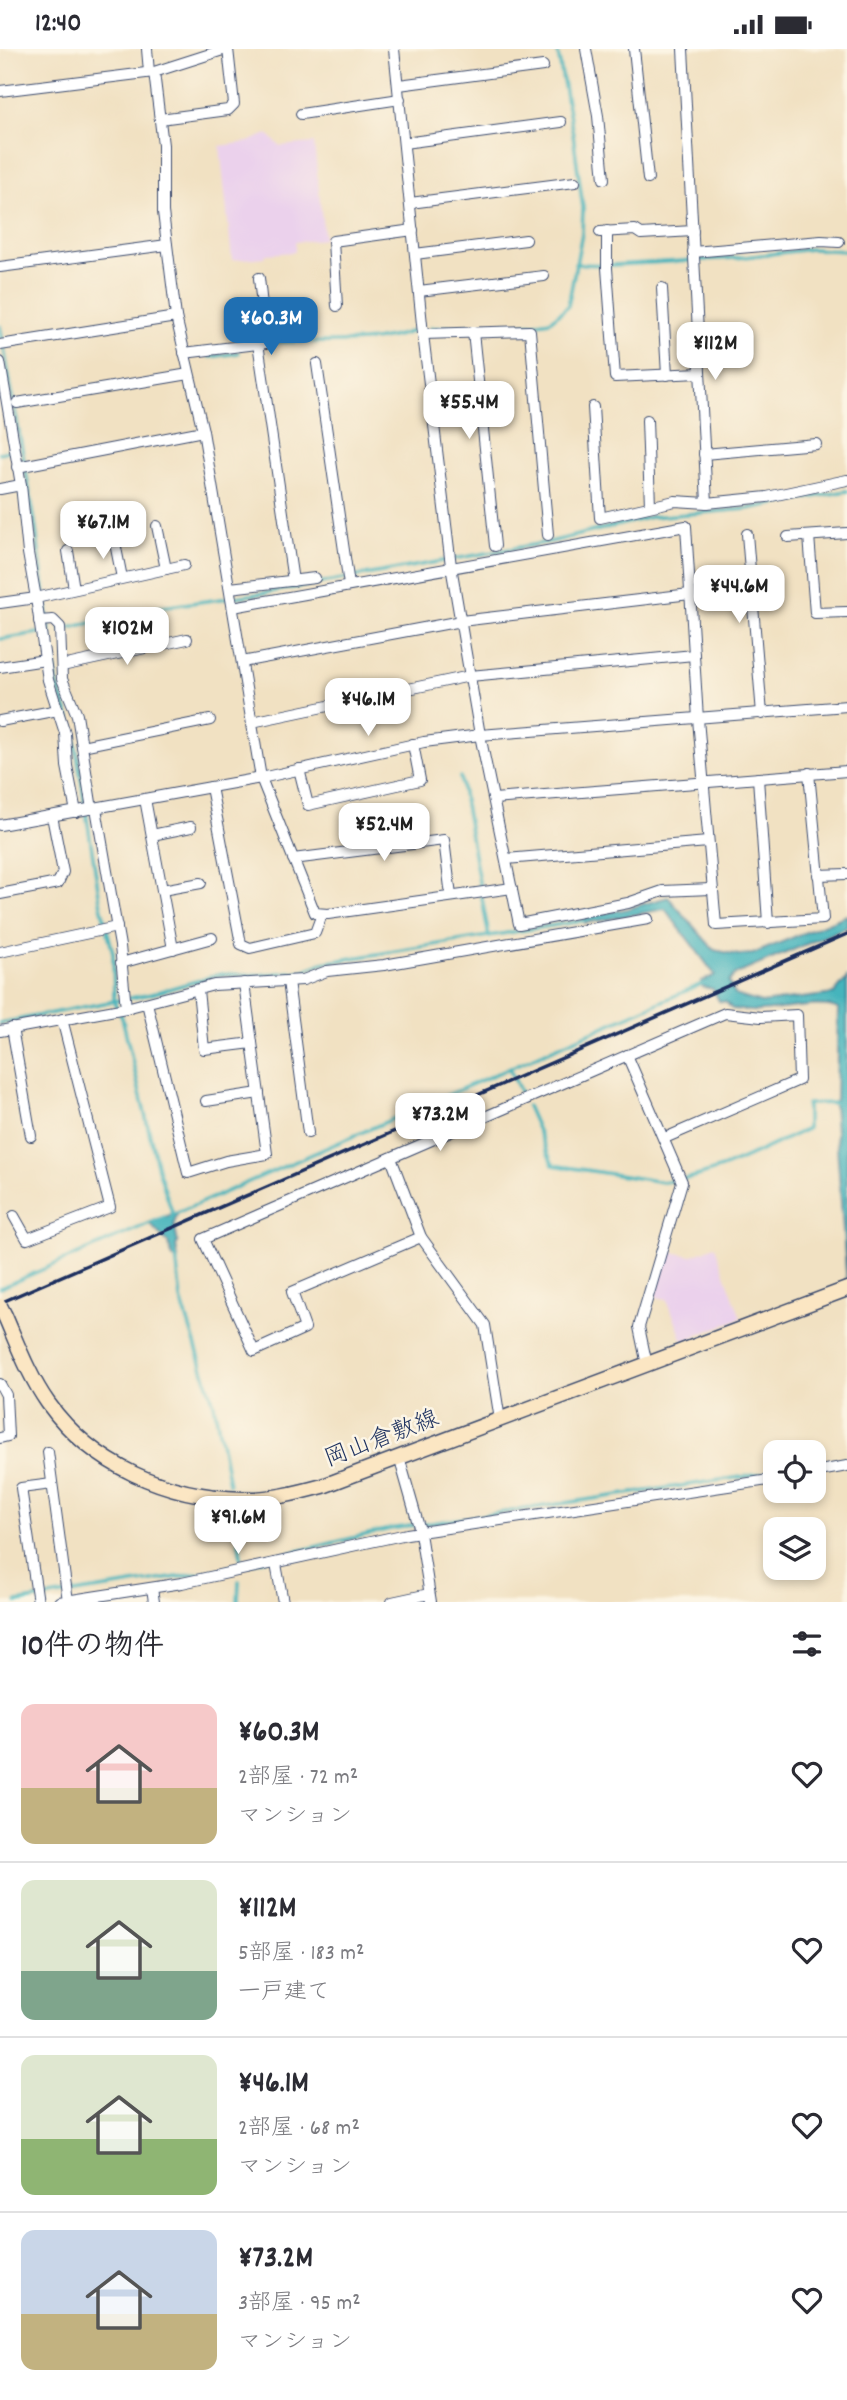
<!DOCTYPE html>
<html lang="ja">
<meta charset="utf-8">
<style>
:root{--surface:#fff;--page:#f7f7f7;--text:#2b2b33;--muted:#7c7c81;--line:#e1e1e2;--accent:#1f6fb2}
body{margin:0;font-family:Dekko,"Klee One",sans-serif;background:var(--page);color:var(--text);height:100vh;display:flex;flex-direction:column;font-size:26px;white-space:nowrap}
*{box-sizing:border-box;margin:0}
p{font-size:23px;color:var(--muted)}
.icon{flex:none;width:38px;height:38px;fill:none;stroke:currentColor;stroke-width:2;stroke-linecap:round;stroke-linejoin:round}
.map{position:relative;height:1553px;overflow:hidden}
.panel{display:flex;flex-direction:column;background:var(--surface);flex:1}
.panel>*{flex:none}
.fabs{position:absolute;left:763px;top:1391px;display:grid;gap:14px}
.fabs a{display:grid;place-items:center;width:63px;height:63px;border-radius:14px;background:var(--surface);box-shadow:0 4px 10px #0003;font-size:35px}
.price{position:absolute;translate:-50% -60px;padding:0 16px;border-radius:14px;background:#fff;color:#222;font-size:23px;line-height:46px;filter:drop-shadow(0 2px 4px #0008)}
.price::after{content:'';position:absolute;left:50%;top:42px;width:21px;height:16px;margin-left:-10px;background:inherit;clip-path:polygon(0 0,100% 0,50% 100%)}
.price.on{background:var(--accent);color:#fff}
ul{padding:0;list-style:none}
li{display:flex;align-items:center;gap:21px;height:175px;padding:0 21px}
li+li{border-top:2px solid var(--line)}
li span{display:grid;place-items:center;flex:none;width:196px;height:140px;border-radius:14px;color:#555}
li>.icon{margin-inline-start:auto}
span .icon{width:84px;height:84px;fill:#fffc;stroke-width:1}
li b{font-size:30px}
h2{display:flex;justify-content:space-between;align-items:center;height:84px;padding:0 21px;font-size:30px}
.status{display:flex;justify-content:space-between;align-items:center;height:49px;padding:0 35px;background:var(--surface);direction:ltr}
.status svg{height:19px;fill:currentColor}
.map>svg:first-child{display:block}
</style>
<div class="status"><b>12:40</b><svg viewBox="0 0 49 12"><path d="M0 12V9h3v3zM5 12V6h3v6zM10 12V3h3v9zM15 12V0h3v12zM26 1h20v11H26zM47 4h2v5h-2z"/></svg></div>
<div class="map">
<svg width="847" height="1553" viewBox="0 0 847 1553">
<rect width="100%" height="100%" fill="#fcf5e5"/>
<filter id="ink" filterUnits="userSpaceOnUse"><feTurbulence type="fractalNoise" baseFrequency=".0143" numOctaves="2"/><feDisplacementMap in="SourceGraphic" scale="14" xChannelSelector="R" yChannelSelector="G"/><feConvolveMatrix kernelMatrix="1 2 1 2 8 2 1 2 1" color-interpolation-filters="sRGB"/></filter>
<filter id="wash" filterUnits="userSpaceOnUse"><feTurbulence type="fractalNoise" baseFrequency=".00686" numOctaves="4" result="noise"/><feDisplacementMap in="SourceGraphic" scale="28" xChannelSelector="R" yChannelSelector="G"/><feGaussianBlur stdDeviation="1.57" result="paint"/><feColorMatrix in="noise" values="0 0 0 0 0 0 0 0 0 0 0 0 0 0 0 0 0 1.4 0 .05"/><feComposite in="paint" operator="in"/></filter>
<g filter="url(#wash)">
<rect width="100%" height="100%" fill="#f1e1c2"/>
<g fill="#ebd1ec">
<path d="M268,85L280,97L314,94L324,190L295,193V203L266,205L265,208L232,211L220,97L248,93Z"/>
<path d="M715,1197L741,1269L683,1292L667,1250L656,1248L667,1202L691,1207Z"/>
</g>
<g fill="#44b4bc" stroke="#30728d" stroke-width="2">
<path d="M668,848L714,901L739,906L753,905L847,866V878L734,926L729,933L735,946L761,954L834,945L847,929V1237L834,1055L836,1051L838,960C822,951 780,962 760,962C751,963 741,961 732,960L726,953L719,952L713,940L703,938L701,933L715,926L665,860L585,874L584,868L627,860Z"/>
<path d="M178,1163L174,1175L178,1194L176,1196L178,1210L173,1209L168,1194L149,1174Z"/>
</g>
<g fill="none" stroke-linecap="round" stroke-linejoin="round">
<g stroke="#44b4bc" stroke-width="3.5">
<path d="M575,215L613,216L736,209L812,200L847,202"/>
<path d="M0,277L35,473L57,635L73,679L100,852L113,904L114,953L122,968L158,1120L173,1166"/>
<path d="M431,279L532,275L550,272L568,257L582,184L583,159L573,85L557,0"/>
<path d="M277,293C326,292 369,298 416,281"/>
<path d="M210,308L238,304"/>
<path d="M0,404L15,400"/>
<path d="M61,581L154,559L265,544L554,492L651,468L747,460L847,442"/>
<path d="M0,590L39,584"/>
<path d="M460,728L489,888"/>
<path d="M0,974L151,945L221,925L258,926L303,922L322,914L587,871"/>
<path d="M509,1019L522,1046"/>
<path d="M527,1057L553,1116L663,1133C712,1130 762,1100 807,1080V1055L838,1054"/>
<path d="M175,1165L704,934"/>
<path d="M176,1207L181,1250L214,1355L229,1435"/>
<path d="M0,1239L164,1168"/>
<path d="M814,1416L847,1410"/>
<path d="M235,1464L242,1515"/>
<path d="M228,1519L390,1480L775,1423"/>
<path d="M17,1553L229,1520"/>
<path d="M238,1553L239,1532"/>
</g>
</g>
</g>
<g filter="url(#ink)">
<g fill="none" stroke-linecap="round" stroke-linejoin="round">
<defs>
<g id="minor">
<path d="M147,0L149,23"/>
<path d="M394,0L423,285L451,517L480,686L519,875L628,854L663,842L711,840"/>
<path d="M586,0L598,67L604,130"/>
<path d="M634,0L648,130"/>
<path d="M683,0L707,454"/>
<path d="M154,23L163,96V163L176,268L203,382L261,729L315,864L328,865L512,839"/>
<path d="M399,36L543,17"/>
<path d="M0,42L154,23L226,0"/>
<path d="M301,65L400,50"/>
<path d="M160,70L228,61L234,55L228,0"/>
<path d="M404,94L561,73"/>
<path d="M410,154L575,133"/>
<path d="M607,182V219L615,328L699,324"/>
<path d="M600,183L635,181L641,185L693,182"/>
<path d="M693,203L821,192L839,193"/>
<path d="M415,205L526,191"/>
<path d="M0,218L167,196"/>
<path d="M662,239L667,326"/>
<path d="M419,242L544,227"/>
<path d="M337,257L333,192L413,181"/>
<path d="M473,283L495,497"/>
<path d="M423,285L530,282L548,486"/>
<path d="M258,294L293,532"/>
<path d="M0,296L176,268"/>
<path d="M184,304L266,294L259,229"/>
<path d="M0,313L21,436"/>
<path d="M317,315L349,536"/>
<path d="M17,354L189,325"/>
<path d="M593,358L600,469L675,452L707,454L767,448L847,431"/>
<path d="M647,371L650,457"/>
<path d="M704,405L816,395"/>
<path d="M17,418L203,382"/>
<path d="M0,440L21,436L28,504L36,549L0,554"/>
<path d="M157,477L166,520"/>
<path d="M747,485L762,665"/>
<path d="M809,487L815,564L847,563"/>
<path d="M788,488L847,484"/>
<path d="M114,489L122,529"/>
<path d="M68,502L74,540"/>
<path d="M230,539L315,529"/>
<path d="M233,558L686,477L698,670L716,876L823,870L809,724"/>
<path d="M39,572L53,571L60,578L62,630L77,666L92,760"/>
<path d="M242,613L461,572L690,545"/>
<path d="M62,617L187,590"/>
<path d="M0,618L45,611"/>
<path d="M0,672L58,661"/>
<path d="M252,673L470,627L694,606"/>
<path d="M82,697L210,671"/>
<path d="M299,720L308,756L420,731L413,695"/>
<path d="M758,729L768,874"/>
<path d="M211,738L241,895L250,899L315,884L322,865"/>
<path d="M145,750L173,900"/>
<path d="M494,750L847,722"/>
<path d="M96,759L120,897L126,959"/>
<path d="M76,763L67,717L65,684L48,631L36,549L184,516"/>
<path d="M0,776L261,729L424,693L480,686L847,657"/>
<path d="M152,786L191,778"/>
<path d="M293,810L444,791L451,847"/>
<path d="M506,810L708,793"/>
<path d="M818,826L847,825"/>
<path d="M162,841L201,834"/>
<path d="M0,845L58,834L63,823L52,767"/>
<path d="M0,903L117,878"/>
<path d="M121,914L212,889"/>
<path d="M288,932L308,1084"/>
<path d="M198,941L204,1000L252,994"/>
<path d="M147,954L188,1124L226,1112L267,1105L244,934"/>
<path d="M12,979L31,1087"/>
<path d="M0,982L126,959L214,936L303,931L327,922L384,916L648,870"/>
<path d="M627,1006L682,1133L639,1278L647,1316"/>
<path d="M206,1052L259,1044"/>
<path d="M391,1109L421,1188L485,1276L500,1371"/>
<path d="M14,1167L27,1190L110,1158L62,970"/>
<path d="M421,1188L292,1243L305,1279L254,1302L203,1190L725,964L761,968L797,966L799,1031L665,1089"/>
<path d="M0,1335L6,1346L8,1387L0,1389"/>
<path d="M48,1403L68,1552"/>
<path d="M399,1408L419,1478L431,1553"/>
<path d="M814,1423L847,1417"/>
<path d="M276,1515L283,1553"/>
<path d="M152,1539L154,1553"/>
<path d="M38,1553L21,1439L52,1435"/>
<path d="M59,1553L182,1534L407,1485L775,1430"/>
<path d="M392,1553L429,1545"/>
</g>
<path id="secondary" d="M5,1267C18,1297 29,1327 48,1354C93,1417 167,1448 243,1450C270,1451 297,1444 323,1437L847,1240"/>
</defs>
<use href="#minor" stroke="#3b4a6d" stroke-width="12"/>
<use href="#secondary" stroke="#3b4a6d" stroke-width="17"/>
<use href="#minor" stroke="#fff" stroke-width="10"/>
<use href="#secondary" stroke="#fbe6c3" stroke-width="14"/>
<path stroke="#1b2f5e" stroke-width="3.5" d="M0,1254L847,885"/>
<defs>
<path id="secondary-bridge" d="M0,1257L5,1267"/>
</defs>
<use href="#secondary-bridge" stroke="#3b4a6d" stroke-width="17" stroke-linecap="butt"/>
<use href="#secondary-bridge" stroke="#fbe6c3" stroke-width="14"/>
</g>
</g>
<g text-anchor="middle" dominant-baseline="central" stroke-width="5" stroke-linejoin="round" paint-order="stroke">
<g font-size="24" fill="#1b2f5e" stroke="#fcf5e5">
<text transform="translate(382 1391) rotate(-21)">岡山倉敷線</text>
</g>
</g>
</svg>
<div class="fabs">
<a><svg class="icon" aria-label="locate" viewBox="0 0 24 24"><circle cx="12" cy="12" r="6"/><path d="M12 2v4M12 18v4M2 12h4M18 12h4"/></svg></a>
<a><svg class="icon" aria-label="layers" viewBox="0 0 24 24"><path d="M12 4l9 5-9 5-9-5zM3 14l9 5 9-5"/></svg></a>
</div>
<b class="price on" style="left:271px;top:308px">¥60.3M</b>
<b class="price" style="left:715px;top:333px">¥112M</b>
<b class="price" style="left:469px;top:392px">¥55.4M</b>
<b class="price" style="left:103px;top:512px">¥67.1M</b>
<b class="price" style="left:739px;top:576px">¥44.6M</b>
<b class="price" style="left:127px;top:618px">¥102M</b>
<b class="price" style="left:368px;top:689px">¥46.1M</b>
<b class="price" style="left:384px;top:814px">¥52.4M</b>
<b class="price" style="left:440px;top:1104px">¥73.2M</b>
<b class="price" style="left:238px;top:1507px">¥91.6M</b>
</div>
<section class="panel">
<h2>10件の物件<svg class="icon" aria-label="filters" viewBox="0 0 24 24"><path d="M4 7h16M4 17h16"/><circle cx="9" cy="7" r="2"/><circle cx="15" cy="17" r="2"/></svg></h2>
<ul>
<li><span style="background:linear-gradient(#f6c9c9 60%,#c2b280 0)"><svg class="icon" aria-label="home" viewBox="0 0 24 24"><path d="M3 11l9-7 9 7M6 9v11h12V9"/></svg></span><div><b>¥60.3M</b><p>2部屋 · 72 m²</p><p>マンション</p></div><svg class="icon" aria-label="heart" viewBox="0 0 24 24"><path d="M12 20l-8-8c-3-5 5-10 8-4 3-6 11-1 8 4z"/></svg></li>
<li><span style="background:linear-gradient(#dfe7d0 65%,#7fa58c 0)"><svg class="icon" aria-label="home" viewBox="0 0 24 24"><path d="M3 11l9-7 9 7M6 9v11h12V9"/></svg></span><div><b>¥112M</b><p>5部屋 · 183 m²</p><p>一戸建て</p></div><svg class="icon" aria-label="heart" viewBox="0 0 24 24"><path d="M12 20l-8-8c-3-5 5-10 8-4 3-6 11-1 8 4z"/></svg></li>
<li><span style="background:linear-gradient(#dfe7d0 60%,#8fb573 0)"><svg class="icon" aria-label="home" viewBox="0 0 24 24"><path d="M3 11l9-7 9 7M6 9v11h12V9"/></svg></span><div><b>¥46.1M</b><p>2部屋 · 68 m²</p><p>マンション</p></div><svg class="icon" aria-label="heart" viewBox="0 0 24 24"><path d="M12 20l-8-8c-3-5 5-10 8-4 3-6 11-1 8 4z"/></svg></li>
<li><span style="background:linear-gradient(#c9d6e8 60%,#c2b280 0)"><svg class="icon" aria-label="home" viewBox="0 0 24 24"><path d="M3 11l9-7 9 7M6 9v11h12V9"/></svg></span><div><b>¥73.2M</b><p>3部屋 · 95 m²</p><p>マンション</p></div><svg class="icon" aria-label="heart" viewBox="0 0 24 24"><path d="M12 20l-8-8c-3-5 5-10 8-4 3-6 11-1 8 4z"/></svg></li>
</ul>
</section>
